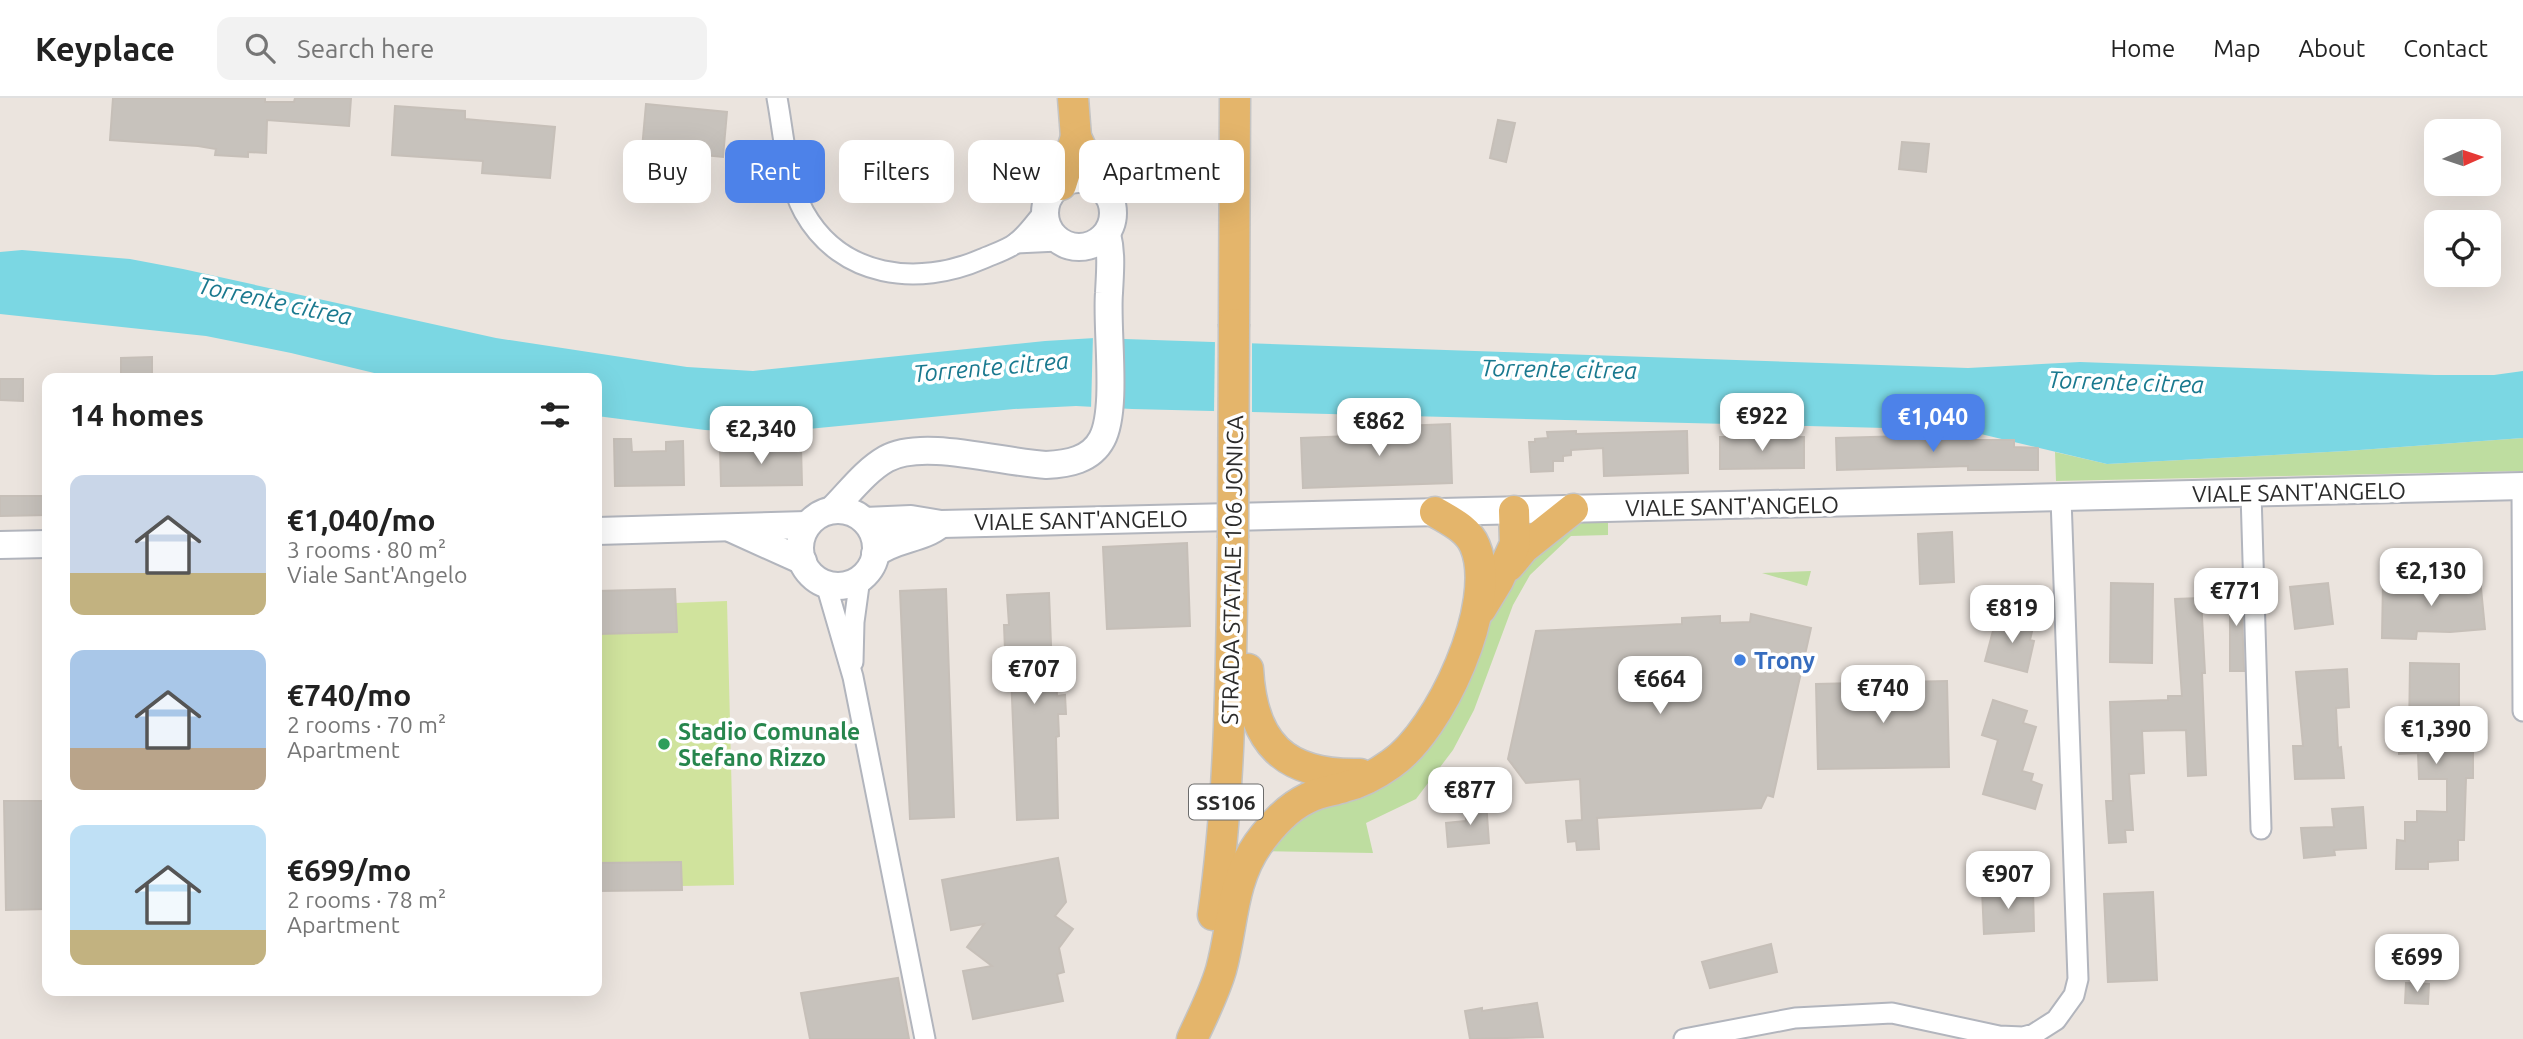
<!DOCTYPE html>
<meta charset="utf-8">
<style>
:root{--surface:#fff;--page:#f2f2f2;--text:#222;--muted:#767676;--line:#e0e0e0;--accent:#4d82e9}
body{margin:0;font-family:Ubuntu,sans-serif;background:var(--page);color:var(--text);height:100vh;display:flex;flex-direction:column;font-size:26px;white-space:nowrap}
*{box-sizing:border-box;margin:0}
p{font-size:23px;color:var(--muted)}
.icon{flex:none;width:38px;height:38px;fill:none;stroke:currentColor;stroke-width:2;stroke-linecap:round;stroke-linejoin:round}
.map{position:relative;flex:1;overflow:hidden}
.details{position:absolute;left:42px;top:275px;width:560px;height:623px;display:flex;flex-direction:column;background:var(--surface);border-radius:14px;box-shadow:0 7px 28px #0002}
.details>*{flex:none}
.banner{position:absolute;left:623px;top:42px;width:665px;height:63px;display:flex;gap:14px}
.needle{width:46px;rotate:87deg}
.buttons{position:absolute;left:2424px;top:21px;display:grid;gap:14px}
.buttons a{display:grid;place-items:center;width:77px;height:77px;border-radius:14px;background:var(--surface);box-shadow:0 7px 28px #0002;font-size:35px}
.price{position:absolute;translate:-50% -60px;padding:0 16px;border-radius:14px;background:#fff;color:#222;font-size:23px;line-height:46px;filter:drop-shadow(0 2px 4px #0008)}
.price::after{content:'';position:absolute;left:50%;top:42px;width:21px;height:16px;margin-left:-10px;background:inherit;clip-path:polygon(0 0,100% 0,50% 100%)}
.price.current{background:var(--accent);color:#fff}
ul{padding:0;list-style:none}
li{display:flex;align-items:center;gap:21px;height:175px;padding:0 28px}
li span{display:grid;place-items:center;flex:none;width:196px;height:140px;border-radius:14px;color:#555}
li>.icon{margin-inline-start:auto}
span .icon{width:84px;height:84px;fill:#fffc;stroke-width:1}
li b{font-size:30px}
h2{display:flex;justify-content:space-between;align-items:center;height:84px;padding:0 28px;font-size:30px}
.tag{padding:0 24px;border-radius:14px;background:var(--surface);box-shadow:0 7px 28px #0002;font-size:24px;line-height:63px}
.tag.current{background:var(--accent);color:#fff}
header{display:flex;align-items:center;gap:42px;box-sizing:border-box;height:98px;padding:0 35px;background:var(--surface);border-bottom:2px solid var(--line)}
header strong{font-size:33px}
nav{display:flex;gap:38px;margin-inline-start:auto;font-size:24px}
.search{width:490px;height:63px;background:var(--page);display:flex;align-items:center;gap:18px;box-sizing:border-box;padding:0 24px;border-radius:14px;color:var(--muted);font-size:26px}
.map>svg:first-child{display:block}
</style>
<header>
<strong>Keyplace</strong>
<div class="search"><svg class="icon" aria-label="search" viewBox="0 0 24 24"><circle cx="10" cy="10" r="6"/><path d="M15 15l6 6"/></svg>Search here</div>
<nav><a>Home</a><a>Map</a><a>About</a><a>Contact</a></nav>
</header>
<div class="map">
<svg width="2523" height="941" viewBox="0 0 2523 941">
<rect width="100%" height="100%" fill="#ebe4de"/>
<g fill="#bedda0">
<path d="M2523,340V373L2056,383L2055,354L2107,366L2346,353Z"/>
<path d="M1584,422L1608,423V437L1571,438L1530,477L1513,507L1474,612L1453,652L1416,701L1366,725L1373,755L1263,753L1284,725L1373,688L1498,495L1561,430Z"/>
<path d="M1811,473L1807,488L1762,475Z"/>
</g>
<path fill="#d0e39d" d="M675,491L676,505L727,503L734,787L682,788V792L597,793V493Z"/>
<path fill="#7bd7e3" d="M22,152L130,161L183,171L496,240L687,269L753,273L1045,243L1095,240L1968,270L2080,264L2435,277H2494L2523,273V340L2346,353L2107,366L1964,332L1132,311L1076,308L1014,311L767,335L705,332L597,318V280H395L291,255L206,238L0,216V154Z"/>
<g fill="#ebe4de">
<path d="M1093,237L1124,238L1122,314L1091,312Z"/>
<path d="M1215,241L1252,242V317L1214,316Z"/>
</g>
<g fill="#c7c2bc" stroke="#c6bfb8" stroke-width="2">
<path d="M113,0H265V4H294L295,0H351L349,28L267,22L266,55L248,54V59L215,57L216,51L198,48L110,42Z"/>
<path d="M646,6L727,14L723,59L642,51Z"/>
<path d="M395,8L465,13V21L555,29L550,80L482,75L483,63L392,57Z"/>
<path d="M1498,22L1515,25L1506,64L1490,60Z"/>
<path d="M1902,44L1929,46L1926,74L1899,71Z"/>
<path d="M152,259V280H121V260Z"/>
<path d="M0,281H23V303L0,302Z"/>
<path d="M1450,326L1452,385L1303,390L1301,340L1376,337V329Z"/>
<path d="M1576,333V336L1687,333L1688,375L1604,378L1603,350L1571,352V357L1563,358V363H1553V373L1531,374L1529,344H1535V341L1548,340L1547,334Z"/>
<path d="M1941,337V342H2014V349L2038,350V372H1968V368L1837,372L1836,340Z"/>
<path d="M1720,339H1804V370L1720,371Z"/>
<path d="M614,341H631L632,354L666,353V344L683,343L684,387L615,388Z"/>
<path d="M801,348L802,387L721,388L720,350Z"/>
<path d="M0,398H47V417L0,418Z"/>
<path d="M1952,434L1954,484L1920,486L1918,436Z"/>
<path d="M1187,445L1190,528L1107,531L1103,449Z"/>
<path d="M2480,480L2485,531L2450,534L2417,533L2416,541L2382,540L2383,484H2440Z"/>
<path d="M2230,484H2241L2244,573H2230Z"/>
<path d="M2111,485L2153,486L2152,565L2110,564Z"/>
<path d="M2328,485L2333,526L2295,531L2290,489Z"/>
<path d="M675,491L677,534L597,536V493Z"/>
<path d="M946,491L954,719L910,721L900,493Z"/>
<path d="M1049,495L1052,572H1056L1057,598L1065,597L1066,616H1058L1059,638L1056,639L1058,720L1017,722L1010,552H1005L1004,527H1009L1007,497Z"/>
<path d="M2201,500L2205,575H2202L2206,677L2188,678L2186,632L2142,633L2144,675L2129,676L2133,732H2125L2126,744L2109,745L2106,703H2113L2110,604L2168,602V598H2182L2175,501Z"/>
<path d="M1751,516L1811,530L1773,699L1767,697L1761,710L1597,720L1599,751L1577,752L1576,743L1568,744L1566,723L1582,722L1580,681L1526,685L1508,661L1536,533L1682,526V520L1720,518V525L1750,524Z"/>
<path d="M2009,519L2034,525L2030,542L2034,543L2027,574L1985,563L1994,529L2006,532Z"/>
<path d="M2410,565L2459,566V609L2424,636L2473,635V680H2466L2464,742H2458V762L2428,764V771H2396L2397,742L2405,743V724H2417V713L2447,714V681H2419L2418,655L2399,656V638H2409Z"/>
<path d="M2347,571L2349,609L2336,610L2338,650L2341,649L2344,680L2295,681L2293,648H2303L2296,574Z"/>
<path d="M1947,583L1949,669L1818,671L1816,586Z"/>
<path d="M1993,602L2027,613L2023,625L2036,629L2022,673L2033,676L2031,683L2042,687L2035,711L1983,696L1998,642L1982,637Z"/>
<path d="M4,703H47V811L6,812Z"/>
<path d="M1486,703L1489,745L1448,749L1446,725L1466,723L1465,705Z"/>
<path d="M2363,709L2366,750L2334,752L2335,757L2304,760L2301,730L2334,729L2332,711Z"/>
<path d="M1058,760L1066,804L1055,818L1073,831L1059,850L1064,874L1057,876L1063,903L973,921L963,873L992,868L967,849L984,826L951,832L942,782Z"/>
<path d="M681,764L682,792L597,793V765Z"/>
<path d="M2033,790L2034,833L1984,836L1982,792Z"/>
<path d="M2153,794L2157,882L2108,884L2104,796Z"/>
<path d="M1771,846L1777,874L1710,890L1702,864Z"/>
<path d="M898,880L909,941H810L801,895Z"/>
<path d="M2406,885L2429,886L2428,906L2405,905Z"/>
<path d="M1537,905L1543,939L1470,941L1465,913L1482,910V913Z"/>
</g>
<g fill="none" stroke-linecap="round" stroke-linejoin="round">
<defs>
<g id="minor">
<path d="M777,0C784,37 786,81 804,114C841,180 918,189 982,161C993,156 1007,152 1016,145C1027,137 1036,123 1045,113"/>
<path d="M1016,145L1058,143"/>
<path d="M2522,388L2523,613"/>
<path d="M2251,395L2261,731"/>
<path d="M826,486L853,579L925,941"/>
<path d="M853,564L854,524L860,480"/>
<path d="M1684,941L1795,920L1892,915L1999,938L2023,939L2034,936L2056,922L2074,897L2078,881L2061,400"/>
</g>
<g id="secondary">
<circle cx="1079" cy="115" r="34"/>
<path d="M832,412C849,395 865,373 886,361C922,340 1004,365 1046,367C1068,366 1091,362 1102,341C1118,311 1106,230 1109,195C1110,174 1112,156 1107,136"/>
<circle cx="838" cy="450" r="38"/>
<path d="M865,423L911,421L941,426L2523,388"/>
<path d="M732,431L803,463"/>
<path d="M597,433L807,427"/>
<path d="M0,447L47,446"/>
<path d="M875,456C895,440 922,442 941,426"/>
</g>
<g id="primary">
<path d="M1073,0L1076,39L1099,88"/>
<path d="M1061,87L1076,39"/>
<path d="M1234,226L1235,0"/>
<path d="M1509,468L1524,450L1573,411"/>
<path d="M1481,511L1498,483L1515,446L1514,413"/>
<path d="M1248,571C1252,645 1284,678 1360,676"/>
<path d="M1213,817C1231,692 1231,567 1233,440"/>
<path d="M1192,941C1202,919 1214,896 1221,872C1233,829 1231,784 1258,746C1272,727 1287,710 1308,700C1319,694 1332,693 1344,689C1361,685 1377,676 1391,666C1440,633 1499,505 1475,448C1468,431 1450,423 1435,414"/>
</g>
</defs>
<use href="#minor" stroke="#b2b5bd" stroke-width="23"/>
<use href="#secondary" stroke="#b2b5bd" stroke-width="30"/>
<use href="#primary" stroke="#c4c4c4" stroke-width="33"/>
<use href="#minor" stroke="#fff" stroke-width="19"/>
<use href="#secondary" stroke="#fff" stroke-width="26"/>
<use href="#primary" stroke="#e4b56b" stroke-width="30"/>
<defs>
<path id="primary-bridge" d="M1233,440L1234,226"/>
</defs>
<use href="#primary-bridge" stroke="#c4c4c4" stroke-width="33" stroke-linecap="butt"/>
<use href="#primary-bridge" stroke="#e4b56b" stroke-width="30"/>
</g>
<circle fill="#3f7fe0" stroke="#fff" stroke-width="2.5" cx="1740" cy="562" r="7"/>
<circle fill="#2e9e5b" stroke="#fff" stroke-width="2.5" cx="664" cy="646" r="7"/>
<g text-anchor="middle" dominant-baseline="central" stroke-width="7" stroke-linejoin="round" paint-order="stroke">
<rect fill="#fff" stroke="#6b6b6b" stroke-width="2" x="1189" y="686.5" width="74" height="35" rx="5"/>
<g font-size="21" font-weight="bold" fill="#2b2b2b">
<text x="1226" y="704">SS106</text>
</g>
<g font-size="23" fill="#2b2b2b" stroke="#fff">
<text transform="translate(2299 394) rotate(-1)">VIALE SANT'ANGELO</text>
<text transform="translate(1732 408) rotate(-1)">VIALE SANT'ANGELO</text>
<text transform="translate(1081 422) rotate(-1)">VIALE SANT'ANGELO</text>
<text transform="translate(1232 472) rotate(-89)">STRADA STATALE 106 JONICA</text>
</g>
<g font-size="23" font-weight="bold" fill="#366cbe" stroke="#fff" text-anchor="start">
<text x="1754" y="562">Trony</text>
</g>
<g font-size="23" font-weight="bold" fill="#27864d" stroke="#fff" text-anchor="start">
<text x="678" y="633">Stadio Comunale<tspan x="678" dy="26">Stefano Rizzo</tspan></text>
</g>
<g font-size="24" font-style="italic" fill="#1a798f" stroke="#fff">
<text transform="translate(275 203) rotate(12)">Torrente citrea</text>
<text transform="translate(991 269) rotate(-5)">Torrente citrea</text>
<text transform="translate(1559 271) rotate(1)">Torrente citrea</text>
<text transform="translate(2126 284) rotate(2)">Torrente citrea</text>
</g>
</g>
</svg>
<div class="buttons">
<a><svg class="needle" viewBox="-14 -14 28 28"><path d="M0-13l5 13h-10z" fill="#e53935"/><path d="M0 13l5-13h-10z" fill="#767676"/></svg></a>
<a><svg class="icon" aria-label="locate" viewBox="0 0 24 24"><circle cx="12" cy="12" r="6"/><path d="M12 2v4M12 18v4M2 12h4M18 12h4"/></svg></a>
</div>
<b class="price" style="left:1762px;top:355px">€922</b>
<b class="price current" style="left:1933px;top:356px">€1,040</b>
<b class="price" style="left:1379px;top:360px">€862</b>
<b class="price" style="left:761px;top:368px">€2,340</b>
<b class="price" style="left:2431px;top:510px">€2,130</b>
<b class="price" style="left:2236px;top:530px">€771</b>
<b class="price" style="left:2012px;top:547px">€819</b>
<b class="price" style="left:1034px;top:608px">€707</b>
<b class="price" style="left:1660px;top:618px">€664</b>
<b class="price" style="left:1883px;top:627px">€740</b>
<b class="price" style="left:2436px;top:668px">€1,390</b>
<b class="price" style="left:1470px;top:729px">€877</b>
<b class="price" style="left:2008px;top:813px">€907</b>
<b class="price" style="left:2417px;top:896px">€699</b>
<div class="banner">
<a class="tag">Buy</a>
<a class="tag current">Rent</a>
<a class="tag">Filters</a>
<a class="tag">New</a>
<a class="tag">Apartment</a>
</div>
<section class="details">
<h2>14 homes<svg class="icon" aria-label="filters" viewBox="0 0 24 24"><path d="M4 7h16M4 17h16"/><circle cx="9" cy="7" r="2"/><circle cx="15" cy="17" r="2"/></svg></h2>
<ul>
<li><span style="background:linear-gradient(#c9d6e8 70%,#c2b280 0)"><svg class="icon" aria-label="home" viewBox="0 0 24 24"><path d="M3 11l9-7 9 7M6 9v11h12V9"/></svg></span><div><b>€1,040/mo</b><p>3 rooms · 80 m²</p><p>Viale Sant'Angelo</p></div></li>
<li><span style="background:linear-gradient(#a9c7e8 70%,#b9a48a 0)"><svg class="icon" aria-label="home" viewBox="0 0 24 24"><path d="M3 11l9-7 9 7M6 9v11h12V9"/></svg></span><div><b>€740/mo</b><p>2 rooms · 70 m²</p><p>Apartment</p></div></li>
<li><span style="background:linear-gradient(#bfe0f5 75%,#c2b280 0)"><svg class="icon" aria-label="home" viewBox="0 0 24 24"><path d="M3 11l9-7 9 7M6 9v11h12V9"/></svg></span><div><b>€699/mo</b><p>2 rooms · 78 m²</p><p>Apartment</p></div></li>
</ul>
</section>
</div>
